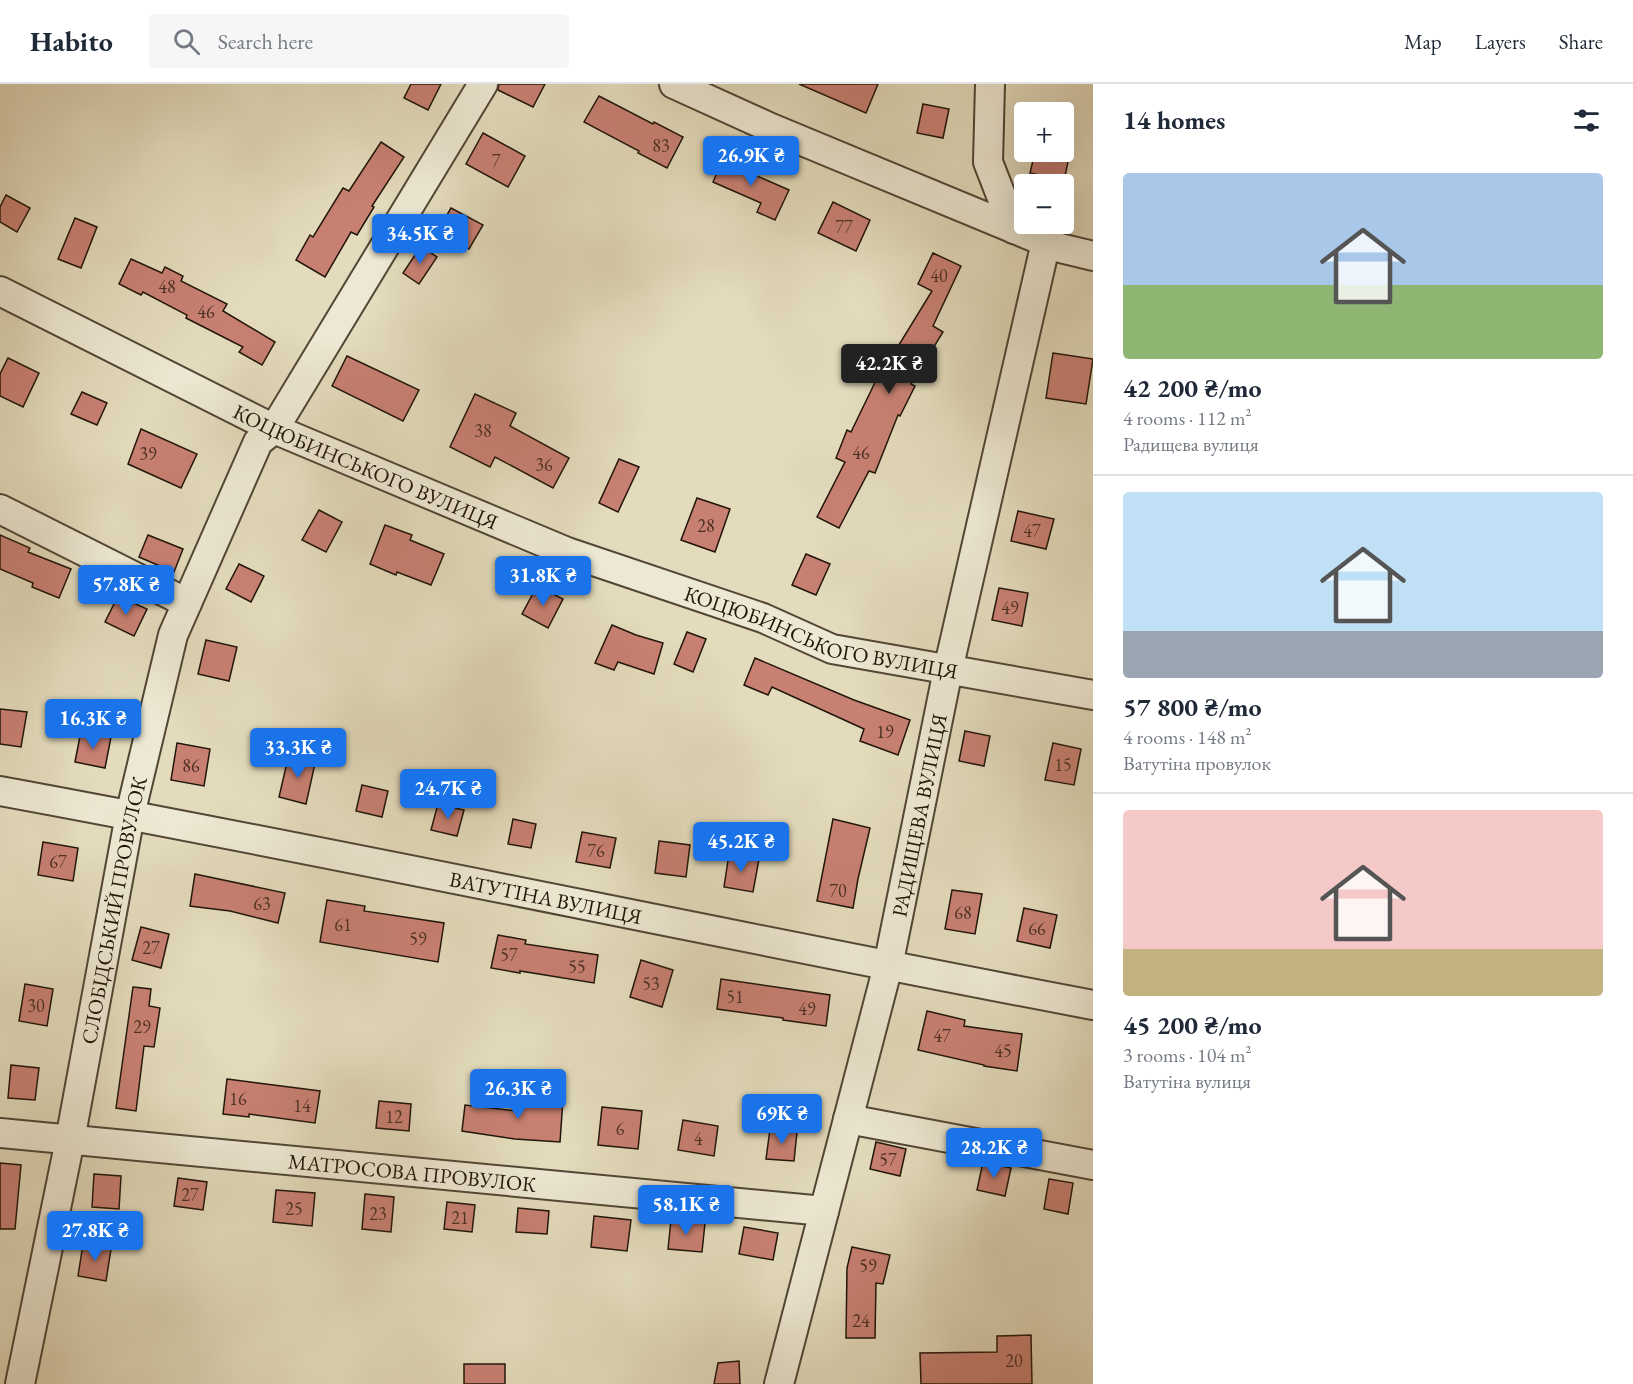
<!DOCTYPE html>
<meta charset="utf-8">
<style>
:root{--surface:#fff;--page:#f6f6f7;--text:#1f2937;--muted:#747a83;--line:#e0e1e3;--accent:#1a73e8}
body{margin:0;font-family:"EB Garamond",serif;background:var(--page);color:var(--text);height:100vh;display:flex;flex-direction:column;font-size:22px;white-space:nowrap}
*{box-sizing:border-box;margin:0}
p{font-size:20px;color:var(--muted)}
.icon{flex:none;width:33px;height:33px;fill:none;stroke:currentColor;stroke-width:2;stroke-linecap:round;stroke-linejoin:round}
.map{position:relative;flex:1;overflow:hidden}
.panel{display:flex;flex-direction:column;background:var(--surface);width:540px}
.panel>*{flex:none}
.controls{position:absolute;left:1014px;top:18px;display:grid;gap:12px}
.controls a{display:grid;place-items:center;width:60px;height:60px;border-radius:6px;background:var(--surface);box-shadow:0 6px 24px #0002;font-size:30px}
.price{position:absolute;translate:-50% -51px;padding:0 14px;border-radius:6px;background:var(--accent);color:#fff;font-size:20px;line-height:39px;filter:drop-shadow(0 2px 3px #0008)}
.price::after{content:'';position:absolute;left:50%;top:36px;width:18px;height:14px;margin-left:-9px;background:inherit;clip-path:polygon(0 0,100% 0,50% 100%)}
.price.selected{background:#222;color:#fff}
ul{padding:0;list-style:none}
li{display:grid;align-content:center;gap:12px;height:318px;padding:0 30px}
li+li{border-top:2px solid var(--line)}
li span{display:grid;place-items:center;height:186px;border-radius:6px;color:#555}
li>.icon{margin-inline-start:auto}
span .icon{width:108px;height:108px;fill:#fffc;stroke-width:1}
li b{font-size:26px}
h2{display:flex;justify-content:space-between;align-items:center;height:72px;padding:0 30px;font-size:26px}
header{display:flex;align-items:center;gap:36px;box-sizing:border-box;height:84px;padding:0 30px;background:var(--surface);border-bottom:2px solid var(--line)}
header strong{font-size:28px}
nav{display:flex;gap:33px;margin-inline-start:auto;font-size:21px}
.search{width:420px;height:54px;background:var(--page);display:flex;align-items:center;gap:15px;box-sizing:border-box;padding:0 21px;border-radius:6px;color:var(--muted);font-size:22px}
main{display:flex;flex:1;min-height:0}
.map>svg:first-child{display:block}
</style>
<header>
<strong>Habito</strong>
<div class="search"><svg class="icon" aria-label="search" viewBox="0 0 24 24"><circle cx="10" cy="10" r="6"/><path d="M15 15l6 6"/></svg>Search here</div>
<nav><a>Map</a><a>Layers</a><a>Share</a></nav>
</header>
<main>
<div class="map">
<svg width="1093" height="1300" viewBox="0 0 1093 1300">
<rect width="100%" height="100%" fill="#e3dbbc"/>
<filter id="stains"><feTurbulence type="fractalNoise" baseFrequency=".00333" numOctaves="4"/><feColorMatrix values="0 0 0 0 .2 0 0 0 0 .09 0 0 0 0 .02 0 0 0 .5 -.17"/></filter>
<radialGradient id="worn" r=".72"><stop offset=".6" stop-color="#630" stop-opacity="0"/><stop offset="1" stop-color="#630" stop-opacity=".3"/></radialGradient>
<g fill="#c88073" stroke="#211509" stroke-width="1.5">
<path d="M411,0H441L428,26L404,14Z"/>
<path d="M499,0H545L533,23L498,6Z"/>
<path d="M799,0H878L866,29Z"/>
<path d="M599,12L653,40L654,38L683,53L667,84L638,69L639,67L584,38Z"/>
<path d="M923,20L949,25L943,54L917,49Z"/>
<path d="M483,49L525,72L508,103L466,80Z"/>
<path d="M381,58L404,73L372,122L374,123L357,151L351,148L325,193L296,176L310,151L313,153L343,104L349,107Z"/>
<path d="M1035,68H1070L1064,97L1030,89Z"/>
<path d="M724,72L748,82L746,87L789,106L775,136L757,128L761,119L713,98Z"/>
<path d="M6,111L30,124L17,148L0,138V123Z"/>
<path d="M833,118L870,136L856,167L818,149Z"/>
<path d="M451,124L483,141L469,165L437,148Z"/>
<path d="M75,134L97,143L81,184L58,175Z"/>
<path d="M421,162L437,173L419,200L403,189Z"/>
<path d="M933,169L961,182L933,242L943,248L911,300L915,302L900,332L898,331L875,389L869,387L839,444L817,433L845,378L836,374L847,346L851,348L881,286L883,287L932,207L918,200Z"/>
<path d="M131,175L162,189L165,183L183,192L181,197L227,220L223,227L275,258L262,281L239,268L243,263L186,234L187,231L143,208L141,211L119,200Z"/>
<path d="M1053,269L1093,275L1086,320L1046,314Z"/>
<path d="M347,272L419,306L403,337L332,302Z"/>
<path d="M8,274L39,289L23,323L0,312V290Z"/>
<path d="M82,308L107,319L97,341L71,330Z"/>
<path d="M475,310L516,329L510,342L569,374L553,404L495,373L490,383L450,363Z"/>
<path d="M141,345L197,370L181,404L128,380Z"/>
<path d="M619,375L639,383L618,428L599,419Z"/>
<path d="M697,414L730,425L715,468L681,456Z"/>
<path d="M319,426L342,438L326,468L302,456Z"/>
<path d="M1018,427L1054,435L1046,465L1011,457Z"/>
<path d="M385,441L412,451L410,456L444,470L431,501L397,488L396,491L370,480Z"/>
<path d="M0,451L30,464L28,468L71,485L59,514L32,503L33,499L0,485Z"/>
<path d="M148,451L183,465L174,488L139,473Z"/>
<path d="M806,470L830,480L816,511L792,501Z"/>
<path d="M239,480L264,492L251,518L226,505Z"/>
<path d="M537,502L563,515L548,544L522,530Z"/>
<path d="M999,504L1028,509L1022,542L992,536Z"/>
<path d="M118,512L147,525L134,552L105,538Z"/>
<path d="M612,541L636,551L663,559L654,590L618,578L614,586L595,579Z"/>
<path d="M687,548L706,555L693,588L674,580Z"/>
<path d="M206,556L237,563L229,597L198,590Z"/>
<path d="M755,574L854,616L910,636L898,671L860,657L864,645L772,603L768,611L744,601Z"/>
<path d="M0,625L27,628L21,663L0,660Z"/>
<path d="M81,647L111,653L105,684L75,678Z"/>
<path d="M965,647L990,652L984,682L959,677Z"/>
<path d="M177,659L210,665L204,702L171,696Z"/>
<path d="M1053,659L1081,665L1074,701L1045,696Z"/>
<path d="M289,670L316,675L306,720L279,713Z"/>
<path d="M362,701L388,707L382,733L356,727Z"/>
<path d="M438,720L464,726L457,752L431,746Z"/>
<path d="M513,735L536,740L531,764L508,760Z"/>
<path d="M833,735L870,744L858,795L853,824L817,817Z"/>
<path d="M582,748L616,754L610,784L576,778Z"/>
<path d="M659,757L690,761L686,793L655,789Z"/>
<path d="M43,758L78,764L73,797L38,791Z"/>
<path d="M729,770L759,775L753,808L724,803Z"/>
<path d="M195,790L285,809L278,839L230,827L190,822Z"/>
<path d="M952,806L982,810L975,850L945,845Z"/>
<path d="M327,816L365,822L364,827L444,839L438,878L320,858Z"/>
<path d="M1024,824L1057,831L1050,864L1017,857Z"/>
<path d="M141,843L169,850L161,884L132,876Z"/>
<path d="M498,851L526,856L525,860L598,871L594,899L520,887V889L491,884Z"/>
<path d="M641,876L673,886L662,923L630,913Z"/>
<path d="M721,895L830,911L826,942L783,936V934L717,925Z"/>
<path d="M25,900L53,905L47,942L19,937Z"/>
<path d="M133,903L151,905L149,922L160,924L154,963L144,962L136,1027L116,1024Z"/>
<path d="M927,927L965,936L964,942L1022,950L1017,987L984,982V981L918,966Z"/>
<path d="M11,981L39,984L35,1016L8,1014Z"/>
<path d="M227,995L320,1007L315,1039L249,1030V1033L223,1030Z"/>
<path d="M517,1013L563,1015L560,1058L515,1055L462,1047L465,1021L517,1027Z"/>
<path d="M379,1017L411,1020L409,1047L376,1044Z"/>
<path d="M602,1023L642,1027L638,1065L598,1061Z"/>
<path d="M683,1036L718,1042L714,1072L678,1066Z"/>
<path d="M770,1045L797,1048L794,1077L766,1075Z"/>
<path d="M876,1058L906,1065L900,1092L870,1085Z"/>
<path d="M983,1078L1011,1084L1005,1112L977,1106Z"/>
<path d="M0,1079L21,1081L15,1145H0Z"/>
<path d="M94,1090L121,1092L119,1125L92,1123Z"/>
<path d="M178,1094L207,1098L203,1126L174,1122Z"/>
<path d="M1049,1095L1073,1099L1068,1130L1044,1125Z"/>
<path d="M276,1106L315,1109L312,1142L273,1138Z"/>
<path d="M365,1110L394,1113L391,1148L362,1145Z"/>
<path d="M447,1118L475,1121L472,1148L444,1145Z"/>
<path d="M518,1124L549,1127L547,1150L516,1148Z"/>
<path d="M594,1132L631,1136L627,1167L591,1163Z"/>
<path d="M671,1136L705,1139L702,1168L668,1165Z"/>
<path d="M744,1143L778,1149L773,1176L739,1170Z"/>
<path d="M83,1160L111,1165L106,1197L78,1192Z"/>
<path d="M852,1163L890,1171L883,1200L876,1199L875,1254H846L847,1184Z"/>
<path d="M1031,1251L1032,1300H921L920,1269L997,1268V1252Z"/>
<path d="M739,1277L740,1300H714L718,1279Z"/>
<rect x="464" y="1280" width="41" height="20"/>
</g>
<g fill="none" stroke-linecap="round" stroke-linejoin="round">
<defs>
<g id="minor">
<path d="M674,0L771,44L1046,158L1060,164L1093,172"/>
<path d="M990,0L988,78L1014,145"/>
<path id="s1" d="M0,207L274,345L567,468L763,534L832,565L1093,611"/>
<path d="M0,425L187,519"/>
<path id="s2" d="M0,707C365,774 728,852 1093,921"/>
<path d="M848,1035L1093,1081"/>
<path id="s3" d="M0,1049L824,1127"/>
<path id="s4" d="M20,1300L70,1056L130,731L173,551L258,358L274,345L483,0"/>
<path id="s5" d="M779,1300L888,882L948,586L1046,158"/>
</g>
</defs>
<use href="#minor" stroke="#524636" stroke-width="32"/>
<use href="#minor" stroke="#ede8d3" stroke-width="28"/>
</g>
<g text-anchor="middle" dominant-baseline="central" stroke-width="5" stroke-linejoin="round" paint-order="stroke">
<g font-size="18" fill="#4b3024">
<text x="661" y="61">83</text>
<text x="496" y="76">7</text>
<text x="844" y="142">77</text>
<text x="939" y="191">40</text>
<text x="167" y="202">48</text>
<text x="206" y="227">46</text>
<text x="483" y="346">38</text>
<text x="861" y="368">46</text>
<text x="148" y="369">39</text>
<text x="544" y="380">36</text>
<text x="706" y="441">28</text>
<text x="1032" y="446">47</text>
<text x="1010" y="523">49</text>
<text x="885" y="647">19</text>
<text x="1063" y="680">15</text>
<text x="191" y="681">86</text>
<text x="596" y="766">76</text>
<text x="58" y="777">67</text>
<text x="838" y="806">70</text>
<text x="262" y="819">63</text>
<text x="963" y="828">68</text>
<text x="343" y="840">61</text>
<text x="1037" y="844">66</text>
<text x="418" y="854">59</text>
<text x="151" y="863">27</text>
<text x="509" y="870">57</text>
<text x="577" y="882">55</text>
<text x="651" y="899">53</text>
<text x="735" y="912">51</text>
<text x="36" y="921">30</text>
<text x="807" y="924">49</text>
<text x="142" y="942">29</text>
<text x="942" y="951">47</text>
<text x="1003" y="966">45</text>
<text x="238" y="1014">16</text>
<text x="302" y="1021">14</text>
<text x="394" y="1032">12</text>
<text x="620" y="1044">6</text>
<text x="698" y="1054">4</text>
<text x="888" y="1075">57</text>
<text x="190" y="1110">27</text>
<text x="294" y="1124">25</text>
<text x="378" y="1129">23</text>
<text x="460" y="1133">21</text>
<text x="868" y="1181">59</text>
<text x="861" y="1236">24</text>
<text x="1014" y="1276">20</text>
</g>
<g font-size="21" fill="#211509" stroke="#ede8d3">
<text stroke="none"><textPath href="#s1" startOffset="406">КОЦЮБИНСЬКОГО ВУЛИЦЯ</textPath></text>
<text stroke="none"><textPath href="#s1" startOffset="892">КОЦЮБИНСЬКОГО ВУЛИЦЯ</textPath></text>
<text stroke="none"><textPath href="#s5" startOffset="586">РАДИЩЕВА ВУЛИЦЯ</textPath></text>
<text stroke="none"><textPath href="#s2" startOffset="556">ВАТУТІНА ВУЛИЦЯ</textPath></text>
<text stroke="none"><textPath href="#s4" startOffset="483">СЛОБІДСЬКИЙ ПРОВУЛОК</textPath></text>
<text stroke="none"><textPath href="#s3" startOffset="414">МАТРОСОВА ПРОВУЛОК</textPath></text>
</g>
</g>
<rect width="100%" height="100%" filter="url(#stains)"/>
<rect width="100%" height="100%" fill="url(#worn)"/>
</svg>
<div class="controls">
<a>+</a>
<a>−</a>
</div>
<b class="price" style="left:751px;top:103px">26.9K ₴</b>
<b class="price" style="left:420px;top:181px">34.5K ₴</b>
<b class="price selected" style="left:889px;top:311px">42.2K ₴</b>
<b class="price" style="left:543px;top:523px">31.8K ₴</b>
<b class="price" style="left:126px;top:532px">57.8K ₴</b>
<b class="price" style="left:93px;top:666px">16.3K ₴</b>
<b class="price" style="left:298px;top:695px">33.3K ₴</b>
<b class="price" style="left:448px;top:736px">24.7K ₴</b>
<b class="price" style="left:741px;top:789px">45.2K ₴</b>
<b class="price" style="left:518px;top:1036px">26.3K ₴</b>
<b class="price" style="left:782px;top:1061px">69K ₴</b>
<b class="price" style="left:994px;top:1095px">28.2K ₴</b>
<b class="price" style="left:686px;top:1152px">58.1K ₴</b>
<b class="price" style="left:95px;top:1178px">27.8K ₴</b>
</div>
<section class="panel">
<h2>14 homes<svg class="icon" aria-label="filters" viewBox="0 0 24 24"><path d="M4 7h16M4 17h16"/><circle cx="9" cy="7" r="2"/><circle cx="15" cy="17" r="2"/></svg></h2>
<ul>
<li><span style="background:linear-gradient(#a9c7e8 60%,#8fb573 0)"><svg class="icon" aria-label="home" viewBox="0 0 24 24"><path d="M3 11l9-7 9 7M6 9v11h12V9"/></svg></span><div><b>42 200 ₴/mo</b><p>4 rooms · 112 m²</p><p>Радищева вулиця</p></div></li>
<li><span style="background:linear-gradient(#bfe0f5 75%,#9aa5b1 0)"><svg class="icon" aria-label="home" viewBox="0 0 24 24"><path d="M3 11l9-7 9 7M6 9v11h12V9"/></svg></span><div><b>57 800 ₴/mo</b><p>4 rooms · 148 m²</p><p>Ватутіна провулок</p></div></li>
<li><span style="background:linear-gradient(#f6c9c9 75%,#c2b280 0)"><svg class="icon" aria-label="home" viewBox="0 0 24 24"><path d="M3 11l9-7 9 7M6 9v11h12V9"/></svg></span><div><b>45 200 ₴/mo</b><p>3 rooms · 104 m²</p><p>Ватутіна вулиця</p></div></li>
</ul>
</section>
</main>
